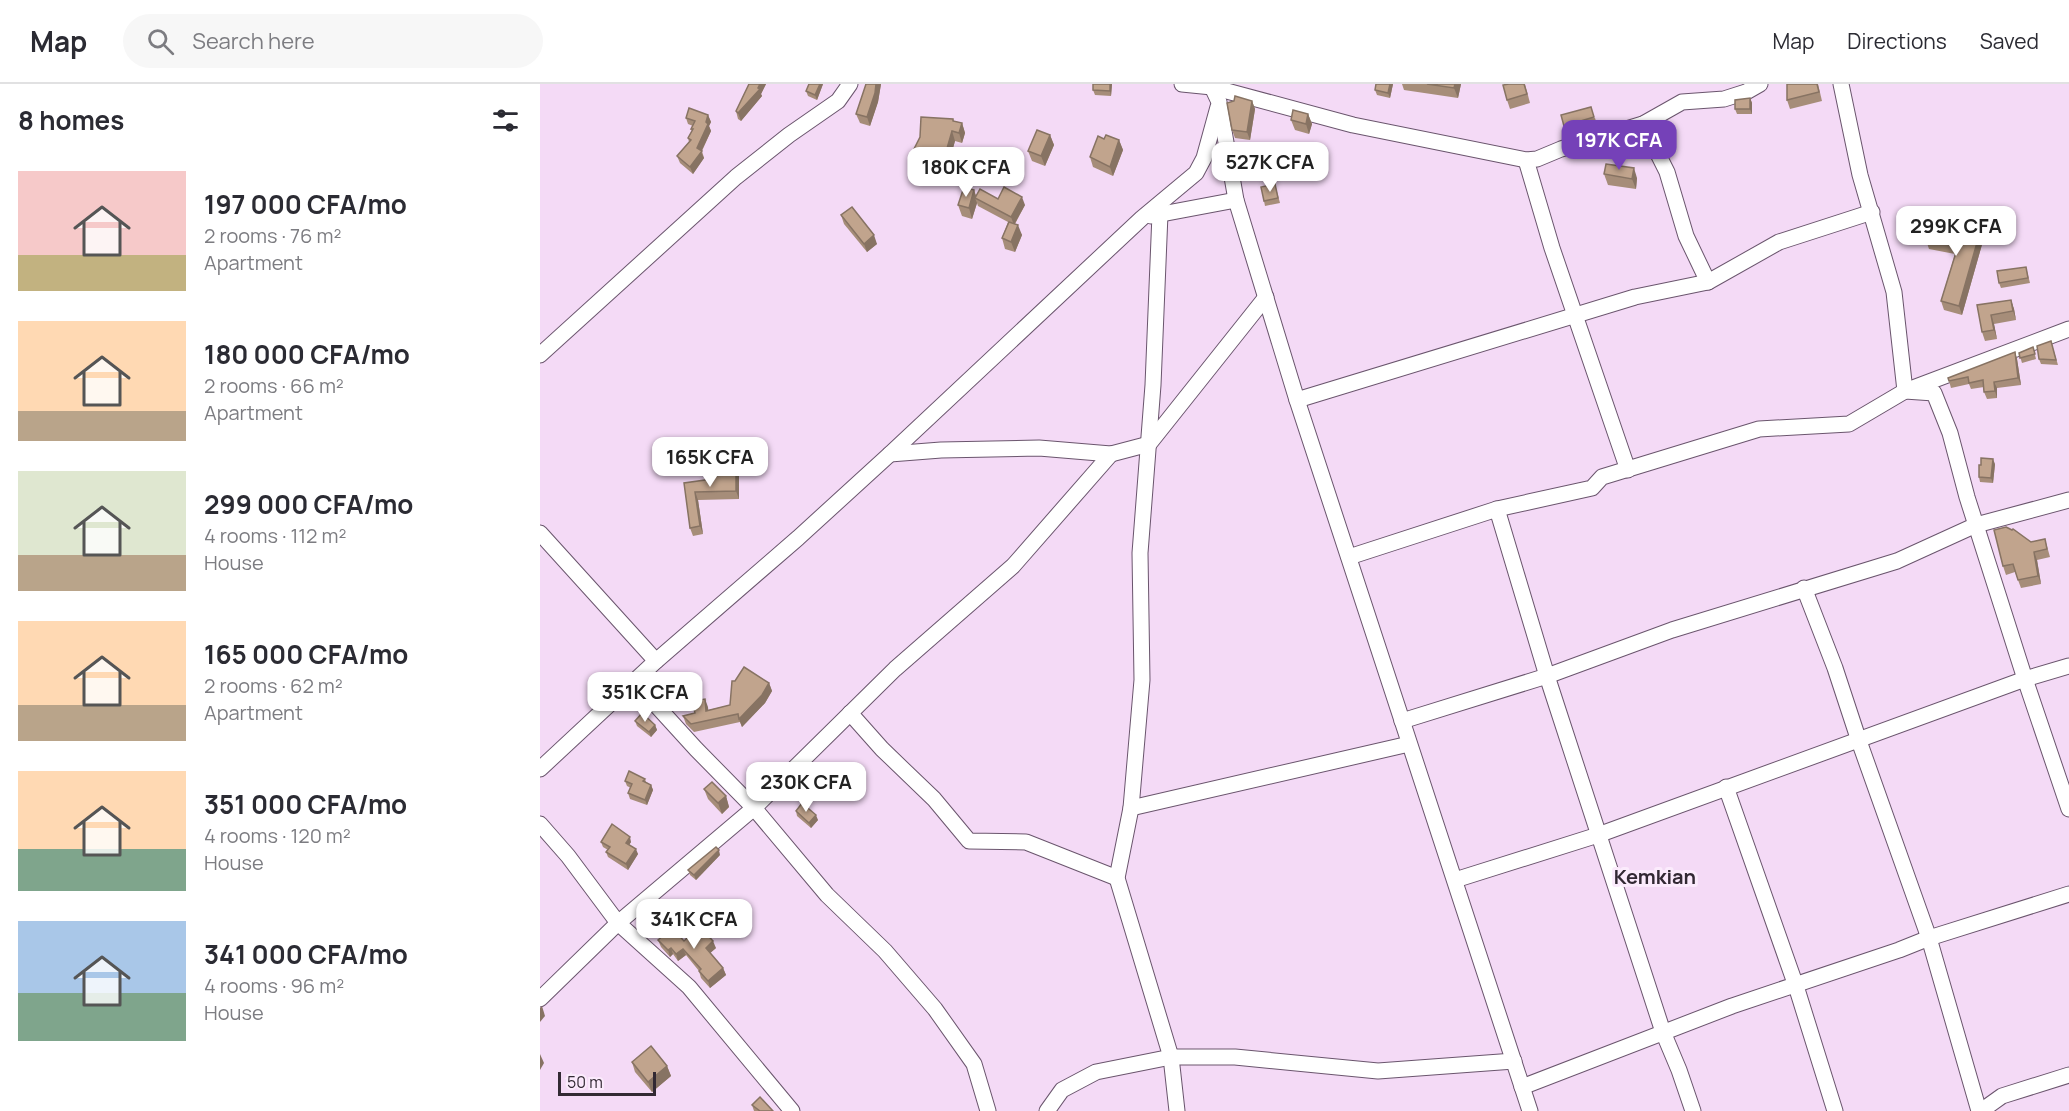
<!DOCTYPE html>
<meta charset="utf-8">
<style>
:root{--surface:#fff;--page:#f7f7f7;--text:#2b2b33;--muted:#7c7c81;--line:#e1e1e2;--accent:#7541b8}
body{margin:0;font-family:Manrope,sans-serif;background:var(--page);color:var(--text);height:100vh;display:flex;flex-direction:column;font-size:22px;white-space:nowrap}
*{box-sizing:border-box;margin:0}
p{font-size:20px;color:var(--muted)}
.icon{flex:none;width:33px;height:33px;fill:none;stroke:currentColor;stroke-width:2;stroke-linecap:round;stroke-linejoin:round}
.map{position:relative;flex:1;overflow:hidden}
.panel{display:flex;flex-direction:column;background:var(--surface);width:540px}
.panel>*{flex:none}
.scale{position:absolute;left:18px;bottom:15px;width:98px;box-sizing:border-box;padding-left:6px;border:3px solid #322933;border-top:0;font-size:16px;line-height:21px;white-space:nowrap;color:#322933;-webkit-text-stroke:4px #fbebfc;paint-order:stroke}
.price{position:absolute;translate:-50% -51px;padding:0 14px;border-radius:12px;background:#fff;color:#222;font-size:20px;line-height:39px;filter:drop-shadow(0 2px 3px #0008)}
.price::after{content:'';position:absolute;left:50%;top:36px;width:18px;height:14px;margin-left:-9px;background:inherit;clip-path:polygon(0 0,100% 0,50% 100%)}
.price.active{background:var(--accent);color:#fff}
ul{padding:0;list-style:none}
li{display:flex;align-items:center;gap:18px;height:150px;padding:0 18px}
li span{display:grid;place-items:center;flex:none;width:168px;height:120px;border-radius:0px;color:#555}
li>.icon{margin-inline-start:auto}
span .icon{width:72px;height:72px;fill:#fffc;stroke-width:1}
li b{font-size:26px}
h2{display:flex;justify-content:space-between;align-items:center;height:72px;padding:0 18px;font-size:26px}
header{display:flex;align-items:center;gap:36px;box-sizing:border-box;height:84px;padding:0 30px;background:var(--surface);border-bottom:2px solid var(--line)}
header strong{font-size:28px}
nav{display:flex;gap:33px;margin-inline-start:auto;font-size:21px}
.search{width:420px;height:54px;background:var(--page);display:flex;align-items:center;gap:15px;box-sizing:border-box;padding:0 21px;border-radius:33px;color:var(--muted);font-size:22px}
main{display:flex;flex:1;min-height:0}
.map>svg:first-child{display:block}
</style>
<header>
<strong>Map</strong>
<div class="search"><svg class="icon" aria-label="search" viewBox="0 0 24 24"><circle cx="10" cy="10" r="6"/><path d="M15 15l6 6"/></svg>Search here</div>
<nav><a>Map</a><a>Directions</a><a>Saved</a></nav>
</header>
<main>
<section class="panel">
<h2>8 homes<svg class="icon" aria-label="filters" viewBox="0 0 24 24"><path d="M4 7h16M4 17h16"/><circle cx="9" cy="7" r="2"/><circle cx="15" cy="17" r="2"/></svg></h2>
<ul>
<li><span style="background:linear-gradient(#f6c9c9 70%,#c2b280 0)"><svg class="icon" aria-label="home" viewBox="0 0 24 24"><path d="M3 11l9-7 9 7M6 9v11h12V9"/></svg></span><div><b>197 000 CFA/mo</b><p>2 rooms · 76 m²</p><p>Apartment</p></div></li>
<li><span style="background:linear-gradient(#ffd9b3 75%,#b9a48a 0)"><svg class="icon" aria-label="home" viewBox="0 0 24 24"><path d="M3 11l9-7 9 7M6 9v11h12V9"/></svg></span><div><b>180 000 CFA/mo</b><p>2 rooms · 66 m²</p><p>Apartment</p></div></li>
<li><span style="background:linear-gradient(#dfe7d0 70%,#b9a48a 0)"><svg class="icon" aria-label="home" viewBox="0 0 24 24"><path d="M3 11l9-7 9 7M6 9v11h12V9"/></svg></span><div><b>299 000 CFA/mo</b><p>4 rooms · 112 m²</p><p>House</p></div></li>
<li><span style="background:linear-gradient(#ffd9b3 70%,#b9a48a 0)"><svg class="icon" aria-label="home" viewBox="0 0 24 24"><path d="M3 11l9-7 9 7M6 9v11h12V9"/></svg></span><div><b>165 000 CFA/mo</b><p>2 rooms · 62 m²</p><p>Apartment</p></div></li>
<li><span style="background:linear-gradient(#ffd9b3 65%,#7fa58c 0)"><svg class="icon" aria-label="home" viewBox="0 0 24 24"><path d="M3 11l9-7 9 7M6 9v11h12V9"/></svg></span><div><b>351 000 CFA/mo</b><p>4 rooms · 120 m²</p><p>House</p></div></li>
<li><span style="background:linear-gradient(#a9c7e8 60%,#7fa58c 0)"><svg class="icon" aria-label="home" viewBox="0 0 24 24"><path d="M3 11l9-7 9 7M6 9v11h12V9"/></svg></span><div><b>341 000 CFA/mo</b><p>4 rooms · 96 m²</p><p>House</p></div></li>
</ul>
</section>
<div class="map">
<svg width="1529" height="1027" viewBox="0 0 1529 1027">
<rect width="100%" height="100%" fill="#f4daf6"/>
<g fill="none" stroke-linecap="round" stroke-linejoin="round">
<defs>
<g id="minor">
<path d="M642,0L672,3L813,41L986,76L997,75L1021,65L1103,40L1142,18L1184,15L1206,8L1220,0"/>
<path d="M1301,0L1320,91L1354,208L1365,307L1394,309L1410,349L1427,413L1485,595L1529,725"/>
<path d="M672,3L679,18L696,116L757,316L990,1027"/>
<path d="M1103,40L1127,88L1146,152L1168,198"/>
<path d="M986,76L1012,164L1088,386"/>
<path d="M620,130L613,301L600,469L602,596L591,724L577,794L631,973L637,1027"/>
<path d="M611,132L696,116"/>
<path d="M0,271L196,93L249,51L298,17L310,0"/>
<path d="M757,316L1095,213L1168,198L1239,158L1332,128"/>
<path d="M350,370L401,366L499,364L571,370L609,360L726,213"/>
<path d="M957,425L1007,592L1123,948L1139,986L1153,1027"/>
<path d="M0,449L116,577"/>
<path d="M809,473L957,425L1052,404L1062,393L1219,345L1309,340L1365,307L1529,245"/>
<path d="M1264,504L1295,584L1319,657L1389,854L1439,1027"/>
<path d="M94,597L156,665L214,724L287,811L345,867L395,925L434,980L448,1027"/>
<path d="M310,629L342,665L394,715L429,757L486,758L577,794"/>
<path d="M862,637L1007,592L1132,546L1357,477L1436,441L1529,416"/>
<path d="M0,685L116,577L258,454L350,370L602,134L656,89L664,74L678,23"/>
<path d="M1186,703L1256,902L1295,1027"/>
<path d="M591,724L869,660"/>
<path d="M0,740L28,772L78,839L149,903L252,1027"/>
<path d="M915,796L1058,751L1485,595L1529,582"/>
<path d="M0,915L78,839L214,724L355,585L473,482L571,370"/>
<path d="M982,1003L1192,922L1359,866L1389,854L1529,810"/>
<path d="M507,1027L522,1006L556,988L631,973H695L838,987L974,977"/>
<path d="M1441,1027L1462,1012L1529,991"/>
</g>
</defs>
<use href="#minor" stroke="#6a556d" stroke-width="17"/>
<use href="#minor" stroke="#fff" stroke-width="15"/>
</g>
<g fill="#a68d79">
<path d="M209,0H226L221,10L222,12L201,37L198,35L196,27Z"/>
<path d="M283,0L277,16L268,12L266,7Z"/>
<path d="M326,0H341L338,18L330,42L320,39L316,30Z"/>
<path d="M553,0H572L571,12L555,11L553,6Z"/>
<path d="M853,0L850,14L837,11L835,6Z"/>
<path d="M862,0H921L918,14L864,6Z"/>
<path d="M985,0L990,19L970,25L967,16Z"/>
<path d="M1278,0L1282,17L1250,25L1247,16Z"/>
<path d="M1210,14L1212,19V30H1197L1195,25Z"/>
<path d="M712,17L715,25L710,56L695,54L692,46Z"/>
<path d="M768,30L772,40L769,50L755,46L751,36Z"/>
<path d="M168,31L171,38L169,42L171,47L162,67L164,74L153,90L140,79L137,72L149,58L148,54L152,47L151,45L153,42L148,40L146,34Z"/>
<path d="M1021,31L1055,34L1058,44L1028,53Z"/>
<path d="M413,35L414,37L422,39L425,49L422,59L415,57L409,78L403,76L398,85L390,81L388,85L375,78L372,69Z"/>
<path d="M510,51L514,61L505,82L492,77L488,67Z"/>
<path d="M564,55L579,56L583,66L573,92L553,83L550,73Z"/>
<path d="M1064,90L1097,94L1096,105L1068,101Z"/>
<path d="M735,100L740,119L725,122L724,117Z"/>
<path d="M434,106L436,112L458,115L485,121L475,140L482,151L475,168L465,165L462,154L468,138L438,122L437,119L432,135L422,132L418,121Z"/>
<path d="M301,131L337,160L327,168L304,140Z"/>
<path d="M1440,148L1443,157L1422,231L1404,226L1401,217L1415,170L1389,165L1386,156Z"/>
<path d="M1486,183L1490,199L1461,204L1459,199Z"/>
<path d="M1471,216L1474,225L1476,236L1454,240L1457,255L1445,257L1442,248L1437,221Z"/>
<path d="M1511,257L1518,281L1501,280L1499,275Z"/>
<path d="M1493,263L1496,275L1482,279L1479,269Z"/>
<path d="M1475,268L1477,275L1481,301L1457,304V314L1447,315L1444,308V303L1431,305L1429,300L1411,304L1409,297Z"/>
<path d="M1455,380L1453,399L1440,398L1439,393Z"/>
<path d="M199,388V415L158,416L163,450L153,452L150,444L144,399L172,395Z"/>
<path d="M1472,446L1491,458L1505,455L1510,473L1497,476L1501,500L1481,504L1475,488L1466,491L1463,482Z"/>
<path d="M229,599L232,607L225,619L202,643L200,638L154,648L146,640L143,632L155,629L168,623V626L190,621Z"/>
<path d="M95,637L115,641L117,646L111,653L97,642Z"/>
<path d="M105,695L106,698L111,701L113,706L107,721L90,715L88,709L91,704L87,702L85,697Z"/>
<path d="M164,705L186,712L189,723L182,730L168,715Z"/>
<path d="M256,727L278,736L271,744L257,732Z"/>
<path d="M61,758H91L89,761L98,770L88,786L68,773L66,768L68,766L63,763Z"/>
<path d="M180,771L156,796L150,791L148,786Z"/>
<path d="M118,856L144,857L176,864L170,869L183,884L186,891L170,904L161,894L159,887L146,871L138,877L133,870L130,873L121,863Z"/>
<path d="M92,978L127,982L131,992L112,1008L95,988Z"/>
<path d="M212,1021L233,1027H214Z"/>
</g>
<g fill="#877363">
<path d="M220,0H226L221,10L222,12L201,37L198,29L218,4Z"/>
<path d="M280,0H283L277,16L275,11Z"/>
<path d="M336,0H341L338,18L330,42L327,33Z"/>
<path d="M570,0H572L571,12L570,7Z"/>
<path d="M850,0H853L850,14L848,9Z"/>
<path d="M915,0H921L918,14L914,4Z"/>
<path d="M1210,14L1212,19V30L1210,25Z"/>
<path d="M712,17L715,25L710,56L707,48Z"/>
<path d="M768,30L772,40L769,50L766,40Z"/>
<path d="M168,31L171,38L169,42L171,47L161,68L164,74L153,90L150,83Z"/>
<path d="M422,39L425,49L422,59L419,49Z"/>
<path d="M412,47L415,57L409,78L406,68Z"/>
<path d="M510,51L514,61L505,82L501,72Z"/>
<path d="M579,56L583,66L573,92L570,83Z"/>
<path d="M399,66L403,76L398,85L394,75Z"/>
<path d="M386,71L390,81L388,85L384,75Z"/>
<path d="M1094,84L1097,94L1096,105L1092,95Z"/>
<path d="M434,106L437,115L435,114L437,119L432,135L429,124Z"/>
<path d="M482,113L485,121L474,141L471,133Z"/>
<path d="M478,141L482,151L475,168L471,158Z"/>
<path d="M1440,148L1443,157L1422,231L1419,222Z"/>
<path d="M334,151L337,160L327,168L324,160Z"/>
<path d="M1471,216L1474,225L1476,236L1473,227Z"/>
<path d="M1451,231L1454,240L1457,255L1454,246Z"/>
<path d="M1475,268L1477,275L1481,301L1478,294Z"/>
<path d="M1454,298L1457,304V314L1455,307Z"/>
<path d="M1453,375L1455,380L1453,399L1451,394Z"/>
<path d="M196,380L199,388V415L196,407Z"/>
<path d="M155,408L158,416L163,450L160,442Z"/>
<path d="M1494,468L1497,476L1501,500L1498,492Z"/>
<path d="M229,599L232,607L225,619L202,643L199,635Z"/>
<path d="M165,615L168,623L169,635L166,627Z"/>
<path d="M115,641L117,646L111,653L109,648Z"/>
<path d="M111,701L113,706L107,721L105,716Z"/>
<path d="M186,712L189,723L182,730L178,719Z"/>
<path d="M276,731L278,736L271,744L269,739Z"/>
<path d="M90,753L91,758L87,764L86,759Z"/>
<path d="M96,765L98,770L88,786L86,780Z"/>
<path d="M179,766L180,771L156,796L154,791Z"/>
<path d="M173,857L176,864L168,871L166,864Z"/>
<path d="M131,864L133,870L130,873L128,866Z"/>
<path d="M143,865L146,871L138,877L136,870Z"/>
<path d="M183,884L186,891L170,904L168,897Z"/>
<path d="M2,922L5,932L0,938V924Z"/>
<path d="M0,970L4,979L0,986Z"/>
<path d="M127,982L131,992L112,1008L108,998Z"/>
</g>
<g fill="#c1a48d" stroke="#877363" stroke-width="1.5">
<path d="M209,0H220L218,4L220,5L198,29L196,27Z"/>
<path d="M269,0H280L275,11L266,7Z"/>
<path d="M326,0H336L335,9L327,33L316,30Z"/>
<path d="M553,0H570V7L553,6Z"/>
<path d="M836,0H850L848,9L835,6Z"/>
<path d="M887,0H915L914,4Z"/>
<path d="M969,0H984L987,10L967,16L963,1Z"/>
<path d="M1247,0H1277L1279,8L1247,16Z"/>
<path d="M695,12L712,17L707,48L692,46L687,19L694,17Z"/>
<path d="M1210,14V25H1195V16Z"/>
<path d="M1051,23L1054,33L1024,42L1021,31Z"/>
<path d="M149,24L168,31L166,38L168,40L157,64L162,67L150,83L137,72L151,56L148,54L153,45H151L155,37L146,34Z"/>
<path d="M753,26L768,30L766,40L751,36Z"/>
<path d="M381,33L413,35V37L422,39L419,49L412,47L406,68L399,66L394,75L386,71L384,75L372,69L380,53Z"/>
<path d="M497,46L510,51L501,72L488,67Z"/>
<path d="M566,51L579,56L570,83L550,73L558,52L564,55Z"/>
<path d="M1066,80L1094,84L1092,95L1064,90Z"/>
<path d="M735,100L738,114L724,117L721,103Z"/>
<path d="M424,103L434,106L429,124L418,121Z"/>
<path d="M464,103L482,113L471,133L435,114L440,105L458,115Z"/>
<path d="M312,123L334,151L324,160L301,131Z"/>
<path d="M469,138L478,141L471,158L462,154Z"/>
<path d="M1390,138L1440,148L1419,222L1401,217L1418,162L1386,156Z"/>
<path d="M1486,183L1488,194L1459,199L1457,187Z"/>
<path d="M1471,216L1473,227L1451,231L1454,246L1442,248L1437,221Z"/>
<path d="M1511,257L1516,276L1499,275L1497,262Z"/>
<path d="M1493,263L1495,270L1480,274L1479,269Z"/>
<path d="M1475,268L1478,294L1454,298L1455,307L1444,308L1443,296L1429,299L1428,293L1409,297L1408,294Z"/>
<path d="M1441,374L1453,375L1451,394L1439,393V381H1441Z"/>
<path d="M172,380H196V407L155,408L160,442L150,444L144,399L172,395Z"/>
<path d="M1466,443L1472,446L1473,445L1491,458L1505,455L1507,465L1494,468L1498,492L1478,496L1473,480L1463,482L1454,446Z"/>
<path d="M204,583L229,599L222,611L199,635L198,630L151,640L143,632L155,629L152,617L165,615L166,627L190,621L192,597H195Z"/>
<path d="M102,629L115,641L109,648L95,637Z"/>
<path d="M89,687L105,695L103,697L111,701L105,716L88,709L92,700L85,697Z"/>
<path d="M172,698L186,712L178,719L164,705Z"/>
<path d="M262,719L276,731L269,739L256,727Z"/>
<path d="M72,740L90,753L86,759L96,765L86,780L66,768L70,763L61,758Z"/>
<path d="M176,763L179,766L154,791L148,786Z"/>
<path d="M159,842L173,857L166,864L183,884L168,897L159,887L161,885L143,865L136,870L131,864L128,866L118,856L132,844L144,857Z"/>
<path d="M111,962L127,982L108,998L92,978Z"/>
<path d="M220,1013L233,1027H220L212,1021Z"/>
</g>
<g text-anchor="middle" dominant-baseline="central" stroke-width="6" stroke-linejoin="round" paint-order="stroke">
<g font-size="20" font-weight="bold" fill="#322933" stroke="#fbebfc">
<text x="1115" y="792">Kemkian</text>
</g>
</g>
</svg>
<div class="scale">50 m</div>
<b class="price active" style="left:1079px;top:87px">197K CFA</b>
<b class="price" style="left:730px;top:109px">527K CFA</b>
<b class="price" style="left:426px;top:114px">180K CFA</b>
<b class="price" style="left:1416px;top:173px">299K CFA</b>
<b class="price" style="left:170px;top:404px">165K CFA</b>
<b class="price" style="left:105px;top:639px">351K CFA</b>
<b class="price" style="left:266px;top:729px">230K CFA</b>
<b class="price" style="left:154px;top:866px">341K CFA</b>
</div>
</main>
